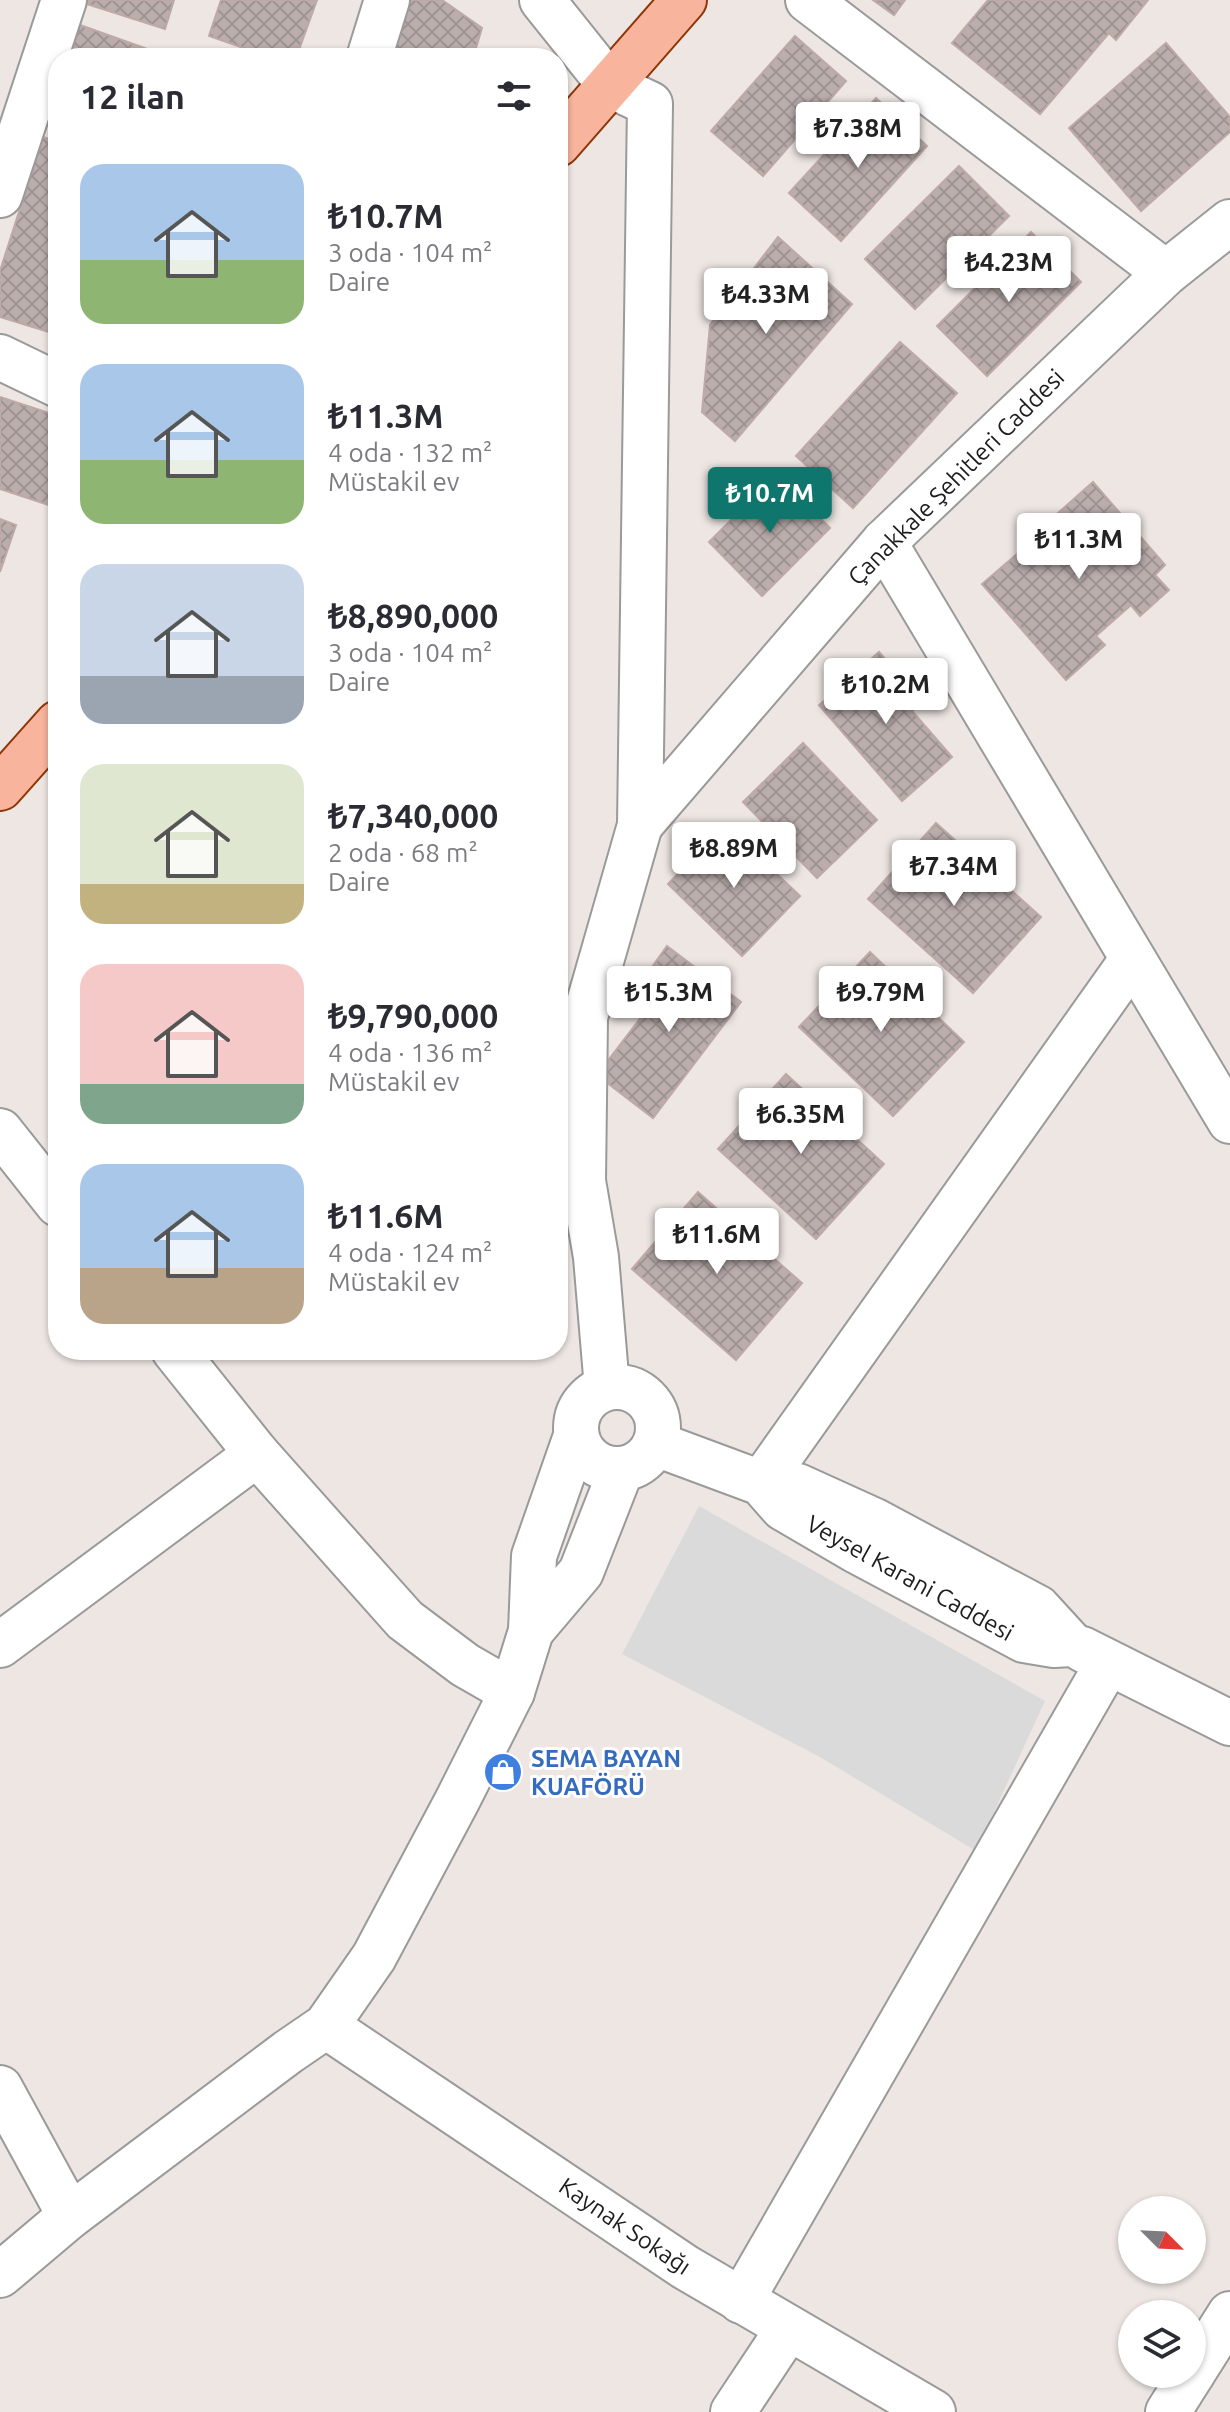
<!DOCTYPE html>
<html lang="tr">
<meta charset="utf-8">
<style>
:root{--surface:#fff;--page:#f7f7f7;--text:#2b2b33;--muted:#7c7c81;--accent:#0f766e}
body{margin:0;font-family:Ubuntu,sans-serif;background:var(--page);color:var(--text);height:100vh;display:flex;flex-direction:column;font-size:30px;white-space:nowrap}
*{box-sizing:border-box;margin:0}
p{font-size:26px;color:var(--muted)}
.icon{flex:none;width:44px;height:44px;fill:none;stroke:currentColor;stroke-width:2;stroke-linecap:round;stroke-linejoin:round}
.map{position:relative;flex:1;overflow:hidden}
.drawer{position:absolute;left:48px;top:48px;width:520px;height:1312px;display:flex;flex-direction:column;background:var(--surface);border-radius:32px;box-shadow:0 2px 6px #0004}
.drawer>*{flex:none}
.needle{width:52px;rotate:114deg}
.fabs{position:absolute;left:1118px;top:2196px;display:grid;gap:16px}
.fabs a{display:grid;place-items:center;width:88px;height:88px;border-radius:50%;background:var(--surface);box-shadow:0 2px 6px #0004;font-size:40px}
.price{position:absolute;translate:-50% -68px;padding:0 18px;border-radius:8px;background:#fff;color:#222;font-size:26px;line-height:52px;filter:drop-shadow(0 2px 4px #0008)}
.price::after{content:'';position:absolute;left:50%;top:48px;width:24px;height:18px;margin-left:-12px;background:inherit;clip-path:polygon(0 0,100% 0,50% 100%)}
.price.current{background:var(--accent);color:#fff}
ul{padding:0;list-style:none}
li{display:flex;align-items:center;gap:24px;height:200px;padding:0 32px}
li span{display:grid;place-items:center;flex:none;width:224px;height:160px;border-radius:24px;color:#555}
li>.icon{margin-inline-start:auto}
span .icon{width:96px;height:96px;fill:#fffc;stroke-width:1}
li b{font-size:34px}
h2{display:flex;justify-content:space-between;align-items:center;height:96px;padding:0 32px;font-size:34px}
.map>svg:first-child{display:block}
</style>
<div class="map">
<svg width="1230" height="2412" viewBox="0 0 1230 2412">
<defs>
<pattern id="building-cross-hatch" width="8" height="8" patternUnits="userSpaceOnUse" patternTransform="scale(2)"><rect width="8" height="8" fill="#baadac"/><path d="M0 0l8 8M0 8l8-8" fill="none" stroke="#9f9494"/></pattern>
</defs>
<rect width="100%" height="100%" fill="#ede6e3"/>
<path fill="#dbdada" d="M699,1506L1045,1701L976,1851L820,1757L622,1654Z"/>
<g fill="url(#building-cross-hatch)" stroke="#bea9a6" stroke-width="2">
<path d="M88,0H174L165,29L87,4Z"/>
<path d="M221,0H317L296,58H272L209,36Z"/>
<path d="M397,0H442L482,28L473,58H377Z"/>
<path d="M873,0H905L894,15Z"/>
<path d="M988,0H1148L1116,40L1109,33L1040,114L952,43Z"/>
<path d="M80,25L161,54L160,58H68Z"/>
<path d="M795,36L846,81L763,176L711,131Z"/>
<path d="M1166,43L1230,117V132L1141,211L1069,128Z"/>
<path d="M876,98L927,146L841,241L789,193Z"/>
<path d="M43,137L58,142V335L0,317V271Z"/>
<path d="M959,166L1009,216L915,309L865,259Z"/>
<path d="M1031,232L1081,282L987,376L937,326Z"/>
<path d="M778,237L852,304L735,441L702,412L710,325Z"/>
<path d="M900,342L957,393L853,508L796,456Z"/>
<path d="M0,397L58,416V508L0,489Z"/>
<path d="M777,474L830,528L762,596L709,542Z"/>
<path d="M1093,482L1165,565L1155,575L1169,590L1140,616L1131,605L1096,636L1105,645L1066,680L982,584L1024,548L1030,555L1058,530L1049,521Z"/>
<path d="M0,519L16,525L0,572Z"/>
<path d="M879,652L923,702L912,711L952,757L902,801L819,705Z"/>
<path d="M803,743L877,820L817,878L743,802Z"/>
<path d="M936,823L1041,917L973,993L868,899Z"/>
<path d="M725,824L800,896L742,956L668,884Z"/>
<path d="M667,946L741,1002L653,1118L597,1075L664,987L647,974Z"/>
<path d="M870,952L964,1042L893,1116L799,1027Z"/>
<path d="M786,1074L884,1164L816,1239L718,1149Z"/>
<path d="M698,1192L802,1283L736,1360L632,1269Z"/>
</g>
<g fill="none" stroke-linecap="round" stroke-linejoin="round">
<defs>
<g id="minor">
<path d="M542,0L610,85L650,104L640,825L585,1017L583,1181L596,1257L607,1388"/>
<path d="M808,0L1166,273"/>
<path d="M369,58L387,0"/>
<path d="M0,195L64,0"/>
<path d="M0,357L58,385"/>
<path d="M884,542L1230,1121"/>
<path d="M640,825L884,542L1166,273L1230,222"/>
<path d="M0,1131L58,1204"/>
<path d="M174,1350L257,1454L405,1620L465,1665L512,1692"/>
<circle cx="617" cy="1428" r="41"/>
<path d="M656,1444L761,1483L798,1486L873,1520L1038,1608L1071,1644L1054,1645L1024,1640L855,1550L783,1508L761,1483"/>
<path d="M761,1483L1132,960"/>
<path d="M531,1631L581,1572L621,1470"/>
<path d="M0,1645L257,1454"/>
<path d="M1082,1649L1230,1723"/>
<path d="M326,2026L685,2267L933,2412"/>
<path d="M0,2088L70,2216"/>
<path d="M0,2275L70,2216L288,2052L326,2026L374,1957L457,1801L512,1692L531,1631L534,1556L576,1436"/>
<path d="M741,2301L1108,1663"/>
<path d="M1192,2374L1230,2314"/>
<path d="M733,2412L788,2329"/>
<path d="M1168,2412L1192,2374"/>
</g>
<g id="major">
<path d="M558,144L684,0"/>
<path d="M0,788L58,723"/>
</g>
</defs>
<use href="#minor" stroke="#9a9a9a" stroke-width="48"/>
<use href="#major" stroke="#8f3606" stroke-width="48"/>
<use href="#minor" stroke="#fff" stroke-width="44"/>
<use href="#major" stroke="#f8b49d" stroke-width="44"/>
</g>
<defs>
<symbol id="shop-disc" viewBox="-11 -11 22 22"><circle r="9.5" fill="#3f7fe0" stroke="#fff"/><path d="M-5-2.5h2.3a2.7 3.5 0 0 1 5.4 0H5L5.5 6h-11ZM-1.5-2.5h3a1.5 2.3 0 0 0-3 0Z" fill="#fff"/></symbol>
</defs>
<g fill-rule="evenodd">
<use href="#shop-disc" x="481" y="1750" width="44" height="44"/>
</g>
<g text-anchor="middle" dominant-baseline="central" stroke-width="6" stroke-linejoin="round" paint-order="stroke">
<g font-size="24" fill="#1d1d1d" stroke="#fff">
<text transform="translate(956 477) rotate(-45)">Çanakkale Şehitleri Caddesi</text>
<text transform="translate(910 1578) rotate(29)">Veysel Karani Caddesi</text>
<text transform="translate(625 2226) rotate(34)">Kaynak Sokağı</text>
</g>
<g font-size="24" font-weight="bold" fill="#366cbe" stroke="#fff" text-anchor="start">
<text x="531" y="1758">SEMA BAYAN<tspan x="531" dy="28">KUAFÖRÜ</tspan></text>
</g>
</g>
</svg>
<div class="fabs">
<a><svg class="needle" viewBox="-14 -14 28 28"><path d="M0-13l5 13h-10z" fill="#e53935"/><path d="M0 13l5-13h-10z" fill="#7c7c81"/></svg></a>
<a><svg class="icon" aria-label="layers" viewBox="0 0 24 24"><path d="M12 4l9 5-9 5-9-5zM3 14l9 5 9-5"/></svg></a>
</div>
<b class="price" style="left:858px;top:170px">₺7.38M</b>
<b class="price" style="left:1009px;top:304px">₺4.23M</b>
<b class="price" style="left:766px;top:336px">₺4.33M</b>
<b class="price current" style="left:770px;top:535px">₺10.7M</b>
<b class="price" style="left:1079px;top:581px">₺11.3M</b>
<b class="price" style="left:886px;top:726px">₺10.2M</b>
<b class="price" style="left:734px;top:890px">₺8.89M</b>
<b class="price" style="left:954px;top:908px">₺7.34M</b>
<b class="price" style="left:669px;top:1034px">₺15.3M</b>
<b class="price" style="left:881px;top:1034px">₺9.79M</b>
<b class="price" style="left:801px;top:1156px">₺6.35M</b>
<b class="price" style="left:717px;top:1276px">₺11.6M</b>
<section class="drawer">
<h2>12 ilan<svg class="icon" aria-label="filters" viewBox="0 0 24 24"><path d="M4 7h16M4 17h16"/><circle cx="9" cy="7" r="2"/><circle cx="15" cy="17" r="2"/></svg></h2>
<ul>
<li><span style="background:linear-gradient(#a9c7e8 60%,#8fb573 0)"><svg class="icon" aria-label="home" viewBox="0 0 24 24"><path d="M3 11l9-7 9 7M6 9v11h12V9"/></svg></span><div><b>₺10.7M</b><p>3 oda · 104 m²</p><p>Daire</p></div></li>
<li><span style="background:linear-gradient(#a9c7e8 60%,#8fb573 0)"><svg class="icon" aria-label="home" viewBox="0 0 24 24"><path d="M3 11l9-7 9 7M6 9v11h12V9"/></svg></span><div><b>₺11.3M</b><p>4 oda · 132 m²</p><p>Müstakil ev</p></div></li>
<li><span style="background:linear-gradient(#c9d6e8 70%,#9aa5b1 0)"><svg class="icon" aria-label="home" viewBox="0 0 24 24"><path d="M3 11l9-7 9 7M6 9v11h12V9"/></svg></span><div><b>₺8,890,000</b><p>3 oda · 104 m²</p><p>Daire</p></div></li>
<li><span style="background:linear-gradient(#dfe7d0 75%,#c2b280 0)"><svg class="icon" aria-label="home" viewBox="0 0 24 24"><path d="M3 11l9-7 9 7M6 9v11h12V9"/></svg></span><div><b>₺7,340,000</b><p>2 oda · 68 m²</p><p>Daire</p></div></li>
<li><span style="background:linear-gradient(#f6c9c9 75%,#7fa58c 0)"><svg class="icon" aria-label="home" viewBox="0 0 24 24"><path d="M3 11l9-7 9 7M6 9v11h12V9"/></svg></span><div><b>₺9,790,000</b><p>4 oda · 136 m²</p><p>Müstakil ev</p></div></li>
<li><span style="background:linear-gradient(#a9c7e8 65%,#b9a48a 0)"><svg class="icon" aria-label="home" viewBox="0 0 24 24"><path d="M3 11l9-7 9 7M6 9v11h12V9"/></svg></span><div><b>₺11.6M</b><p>4 oda · 124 m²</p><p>Müstakil ev</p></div></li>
</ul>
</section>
</div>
